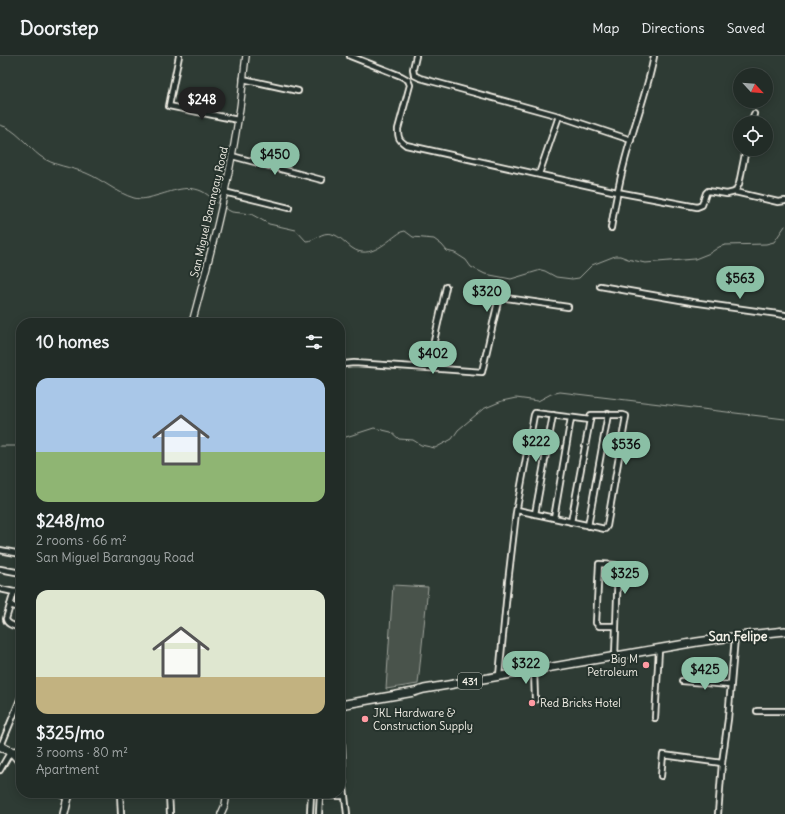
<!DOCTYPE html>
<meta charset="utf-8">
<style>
:root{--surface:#222c27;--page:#2a342f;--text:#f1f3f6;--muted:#a2a7a7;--line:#3f4844;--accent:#8abfa5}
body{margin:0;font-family:Delius,sans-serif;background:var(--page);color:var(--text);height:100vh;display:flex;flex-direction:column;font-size:15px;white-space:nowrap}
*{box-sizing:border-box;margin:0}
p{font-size:13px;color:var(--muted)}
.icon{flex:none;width:22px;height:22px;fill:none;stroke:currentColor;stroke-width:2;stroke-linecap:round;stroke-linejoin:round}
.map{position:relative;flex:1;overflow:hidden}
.details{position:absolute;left:16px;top:262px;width:329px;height:480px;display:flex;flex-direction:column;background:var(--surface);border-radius:16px;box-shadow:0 2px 10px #0003,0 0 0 1px var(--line)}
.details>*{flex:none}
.needle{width:26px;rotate:116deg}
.fabs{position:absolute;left:733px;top:12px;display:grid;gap:8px}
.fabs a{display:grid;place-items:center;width:40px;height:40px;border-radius:50%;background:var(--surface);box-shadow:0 2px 10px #0003,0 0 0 1px var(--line);font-size:20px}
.price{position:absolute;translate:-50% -34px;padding:0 9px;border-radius:14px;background:var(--accent);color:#111;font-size:13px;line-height:26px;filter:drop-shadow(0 1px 2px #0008)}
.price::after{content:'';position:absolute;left:50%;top:24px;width:12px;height:9px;margin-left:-6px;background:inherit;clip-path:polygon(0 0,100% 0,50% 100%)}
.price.active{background:#222;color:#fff}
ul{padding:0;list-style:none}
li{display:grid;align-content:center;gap:8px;height:212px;padding:0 20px}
li span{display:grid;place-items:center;height:124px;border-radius:12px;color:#555}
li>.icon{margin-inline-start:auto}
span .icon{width:72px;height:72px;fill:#fffc;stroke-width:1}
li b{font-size:17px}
h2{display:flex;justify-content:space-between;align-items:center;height:48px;padding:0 20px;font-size:17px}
header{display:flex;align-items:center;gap:24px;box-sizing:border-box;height:56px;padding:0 20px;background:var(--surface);border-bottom:1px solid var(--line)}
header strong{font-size:19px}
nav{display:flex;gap:22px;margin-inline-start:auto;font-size:14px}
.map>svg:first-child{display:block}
</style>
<header>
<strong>Doorstep</strong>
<nav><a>Map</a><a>Directions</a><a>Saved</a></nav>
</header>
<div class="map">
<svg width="785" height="758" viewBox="0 0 785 758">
<rect width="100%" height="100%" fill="#2e3b34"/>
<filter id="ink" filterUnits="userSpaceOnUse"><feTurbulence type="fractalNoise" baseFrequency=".025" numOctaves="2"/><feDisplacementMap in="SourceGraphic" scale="8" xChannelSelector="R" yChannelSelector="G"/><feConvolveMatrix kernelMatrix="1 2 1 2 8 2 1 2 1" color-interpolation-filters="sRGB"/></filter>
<g filter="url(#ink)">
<path fill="#48524c" stroke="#9ea29a" d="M393,529L428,531L418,628L386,633Z"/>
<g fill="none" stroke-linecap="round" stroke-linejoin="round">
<g stroke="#a4a8a0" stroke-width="1">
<path d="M0,69C15,72 28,91 40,100C53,110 72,111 86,117C103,124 117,137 134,142C142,144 148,142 155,140C171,136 189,127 205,137C210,140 214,145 219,149"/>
<path d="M224,152L232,156L251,158L269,168L296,174L306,185C316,185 321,175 332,178C340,180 346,188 352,192C370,205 388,184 401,176L405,175L413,181L434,183L442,189L447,195L455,197L466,204L471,211L485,218L511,223L541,214L545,215L556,221L572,223L579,222L592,209L615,200H620L628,203L645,207L695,203L710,197L719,191L725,189L766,188L774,186L785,170"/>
<path d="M340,378L346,381L374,372L391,376L399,383L413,384L421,389L435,392L452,383L458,374L483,353L502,345L516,342L538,345L551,338L560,336L785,363"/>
<path d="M0,390H21"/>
</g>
<defs>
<g id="minor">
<path d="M179,0L169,50L238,64"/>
<path d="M350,0L401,20L408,24L410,29L398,73C398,82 399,84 406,89L617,136L697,151L702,149L706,137L708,135L727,138L735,136L739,128L746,93"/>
<path d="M416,0L413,13L414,19L420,22L559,60L631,84"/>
<path d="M243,23L298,35"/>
<path d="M751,67L754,58"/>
<path d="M232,100L322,124"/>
<path d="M539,118L559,60"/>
<path d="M224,136L289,152"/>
<path d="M735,136L778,146L785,145"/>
<path d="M611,172C616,142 622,112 631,83C639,55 649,28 654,0"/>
<path d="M600,230L692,246L785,259"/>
<path d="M340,311L344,308L354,307L428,312L446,231"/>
<path d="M428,312L482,316L499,241L568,251"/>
<path d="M535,458L553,359"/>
<path d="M554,462L571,362"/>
<path d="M571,466L590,364"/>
<path d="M588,470L608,358"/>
<path d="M0,494L21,498"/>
<path d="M0,513L21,517"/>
<path d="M0,533L14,536L21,535"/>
<path d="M14,536L6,563C7,569 15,570 21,572"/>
<path d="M10,549L21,553"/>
<path d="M615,600L618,513L615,509L599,508L596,567L599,570H615"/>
<path d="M534,614L535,644"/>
<path d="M499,620L508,526L516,457L534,359L535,357L590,364L591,359H623L626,360L607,470L605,473L517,454"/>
<path d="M682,625L730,629"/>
<path d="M21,636V638"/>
<path d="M757,655H785"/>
<path d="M655,662L659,593"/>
<path d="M340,687L342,689L343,723L347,758"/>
<path d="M1,690L21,641"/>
<path d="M0,714L11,695"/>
<path d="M661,720L663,699L722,707"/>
<path d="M120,737L121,758"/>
<path d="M169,737L170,758"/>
<path d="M320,740H345"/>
<path d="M310,758L311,737"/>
<path d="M319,758L320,739"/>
<path d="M718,758L722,707L728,663L735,581"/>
</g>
<g id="tertiary">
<path d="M192,267C210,200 228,132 238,64C242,43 243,21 246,0"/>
<path d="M221,758L225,749L227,737"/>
</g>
<g id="primary">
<path d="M340,649L414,636L424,633L448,629L697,586L747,579L785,575"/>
<path d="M0,690L12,696L21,695"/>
<path d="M11,695L21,707"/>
<path d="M60,737L68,741"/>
<path d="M64,758L69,737"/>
</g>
</defs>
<use href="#minor" stroke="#f4f1e8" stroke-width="8"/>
<use href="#tertiary" stroke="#f4f1e8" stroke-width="8"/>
<use href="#primary" stroke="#f4f1e8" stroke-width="10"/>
<use href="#minor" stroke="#26332d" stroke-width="4.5"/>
<use href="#tertiary" stroke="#26332d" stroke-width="5.5"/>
<use href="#primary" stroke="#26332d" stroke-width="7"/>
</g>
</g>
<g fill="#ff9aa2" stroke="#26332d" stroke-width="1.5">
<circle cx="646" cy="609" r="4"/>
<circle cx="532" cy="647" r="4"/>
<circle cx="365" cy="663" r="4"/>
</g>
<g text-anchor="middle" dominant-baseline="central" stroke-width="4" stroke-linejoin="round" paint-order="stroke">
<rect fill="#26332d" stroke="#b6b8b0" stroke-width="1" x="458" y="617" width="24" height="16" rx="3"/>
<g font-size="10" font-weight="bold" fill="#f4f1e8">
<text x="470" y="625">431</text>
</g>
<g font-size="11" fill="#f4f1e8" stroke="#26332d">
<text transform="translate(209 156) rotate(-77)">San Miguel Barangay Road</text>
</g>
<g font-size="11" fill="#f4f1e8" stroke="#26332d" text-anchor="start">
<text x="638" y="603" text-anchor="end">Big M<tspan x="638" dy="13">Petroleum</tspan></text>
<text x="540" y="647">Red Bricks Hotel</text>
<text x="373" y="657">JKL Hardware &amp;<tspan x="373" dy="13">Construction Supply</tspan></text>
</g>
<g font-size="13" font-weight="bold" fill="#f4f1e8" stroke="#26332d">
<text x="738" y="580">San Felipe</text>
</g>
</g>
</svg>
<div class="fabs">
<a><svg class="needle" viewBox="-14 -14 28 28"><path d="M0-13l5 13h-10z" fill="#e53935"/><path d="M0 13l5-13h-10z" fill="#a2a7a7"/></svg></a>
<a><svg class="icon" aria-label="locate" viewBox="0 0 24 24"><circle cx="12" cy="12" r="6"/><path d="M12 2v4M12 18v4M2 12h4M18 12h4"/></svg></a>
</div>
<b class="price active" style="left:202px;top:65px">$248</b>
<b class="price" style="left:275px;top:120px">$450</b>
<b class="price" style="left:740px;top:244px">$563</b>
<b class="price" style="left:487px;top:257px">$320</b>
<b class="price" style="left:433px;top:319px">$402</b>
<b class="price" style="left:536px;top:407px">$222</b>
<b class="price" style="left:626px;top:410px">$536</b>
<b class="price" style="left:625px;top:539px">$325</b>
<b class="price" style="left:526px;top:629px">$322</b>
<b class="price" style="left:705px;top:635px">$425</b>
<section class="details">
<h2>10 homes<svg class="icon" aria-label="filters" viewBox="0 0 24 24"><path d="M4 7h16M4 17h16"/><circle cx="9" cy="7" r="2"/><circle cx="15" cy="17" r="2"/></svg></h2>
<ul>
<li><span style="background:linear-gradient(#a9c7e8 60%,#8fb573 0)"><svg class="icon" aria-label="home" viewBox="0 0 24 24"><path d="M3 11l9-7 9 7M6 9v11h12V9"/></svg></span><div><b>$248/mo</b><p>2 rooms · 66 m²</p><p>San Miguel Barangay Road</p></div></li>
<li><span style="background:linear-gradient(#dfe7d0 70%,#c2b280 0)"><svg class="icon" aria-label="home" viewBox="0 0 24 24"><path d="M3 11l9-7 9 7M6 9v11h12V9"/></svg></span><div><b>$325/mo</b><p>3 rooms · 80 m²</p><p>Apartment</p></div></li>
</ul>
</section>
</div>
